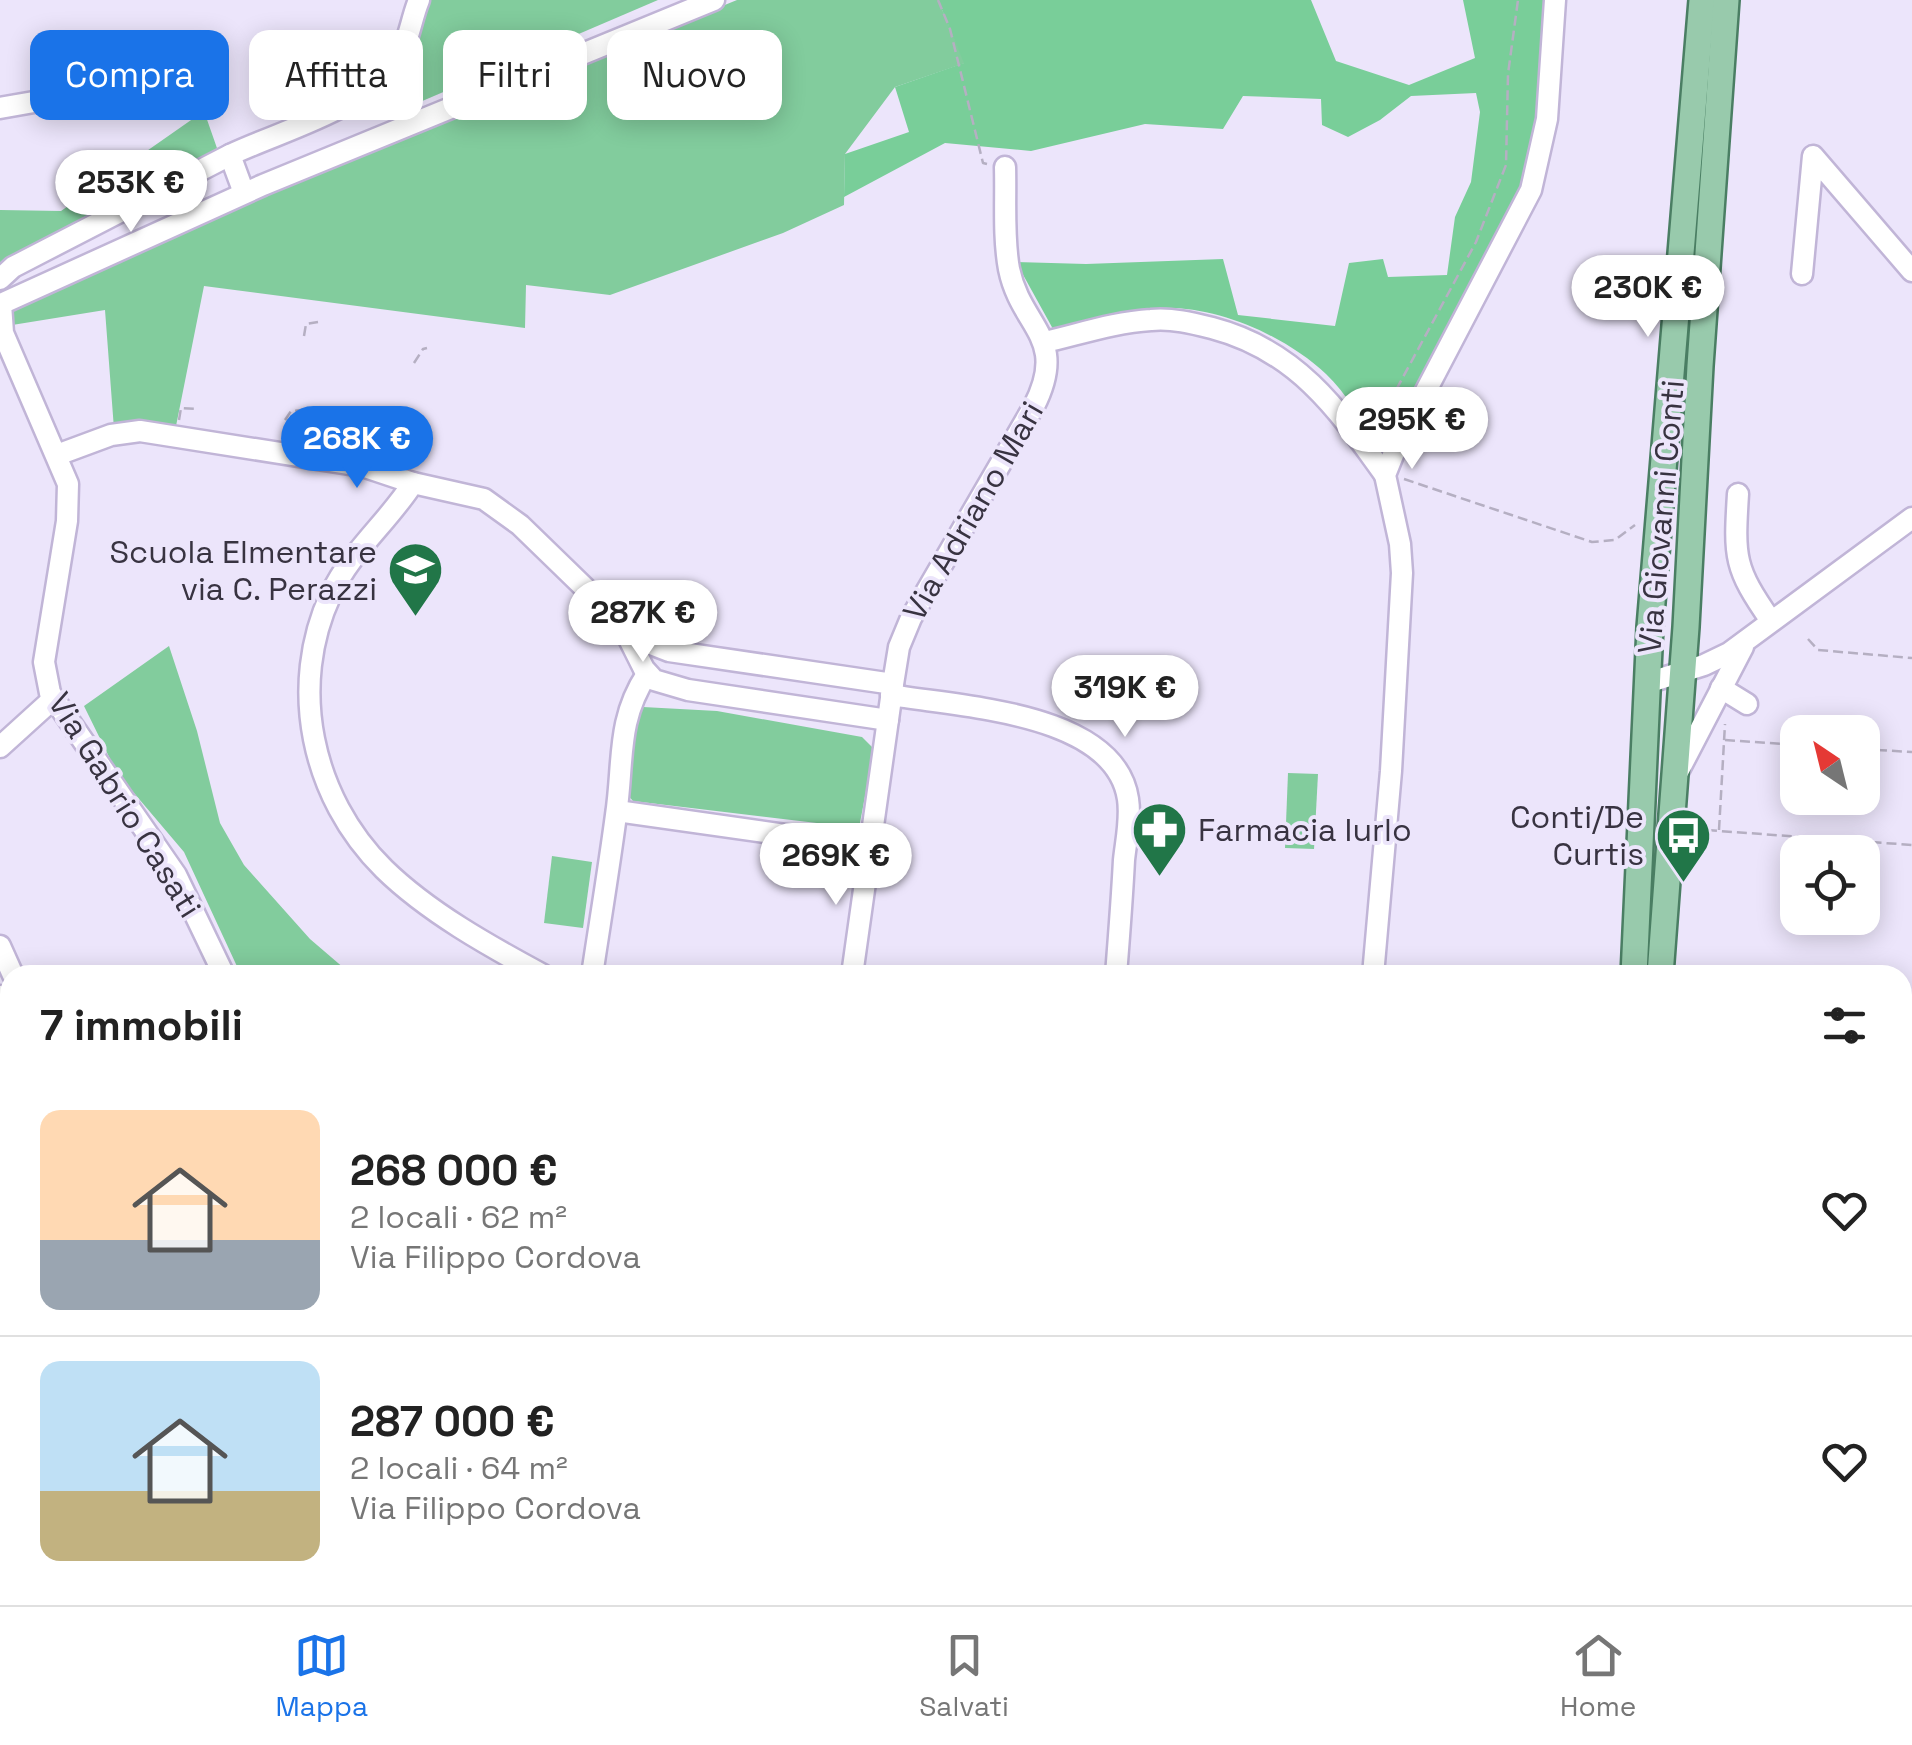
<!DOCTYPE html>
<html lang="it">
<meta charset="utf-8">
<style>
:root{--surface:#fff;--page:#f2f2f2;--text:#222;--muted:#767676;--line:#e0e0e0;--accent:#1a73e8}
body{margin:0;font-family:"Space Grotesk",sans-serif;background:var(--page);color:var(--text);height:100vh;display:flex;flex-direction:column;font-size:38px;white-space:nowrap}
*{box-sizing:border-box;margin:0}
p{font-size:32px;color:var(--muted)}
.icon{flex:none;width:55px;height:55px;fill:none;stroke:currentColor;stroke-width:2;stroke-linecap:round;stroke-linejoin:round}
.map{position:relative;flex:1;overflow:hidden}
.panel{position:absolute;left:0px;top:965px;width:1912px;height:640px;display:flex;flex-direction:column;background:var(--surface);border-radius:30px 30px 0 0;box-shadow:0 5px 25px #0003}
.panel>*{flex:none}
.banner{position:absolute;left:30px;top:30px;width:1000px;height:90px;display:flex;gap:20px}
.needle{width:65px;rotate:325deg}
.buttons{position:absolute;left:1780px;top:715px;display:grid;gap:20px}
.buttons a{display:grid;place-items:center;width:100px;height:100px;border-radius:20px;background:var(--surface);box-shadow:0 5px 25px #0003;font-size:50px}
.price{position:absolute;translate:-50% -85px;padding:0 22px;border-radius:35px;background:#fff;color:#222;font-size:32px;line-height:65px;filter:drop-shadow(0 2px 5px #0008)}
.price::after{content:'';position:absolute;left:50%;top:60px;width:30px;height:22px;margin-left:-15px;background:inherit;clip-path:polygon(0 0,100% 0,50% 100%)}
.price.current{background:var(--accent);color:#fff}
ul{padding:0;list-style:none}
li{display:flex;align-items:center;gap:30px;height:250px;padding:0 40px}
li+li{border-top:2px solid var(--line)}
li span{display:grid;place-items:center;flex:none;width:280px;height:200px;border-radius:20px;color:#555}
li>.icon{margin-inline-start:auto}
span .icon{width:120px;height:120px;fill:#fffc;stroke-width:1}
li b{font-size:42px}
h2{display:flex;justify-content:space-between;align-items:center;height:120px;padding:0 40px;font-size:42px}
.chip{padding:0 35px;border-radius:20px;background:var(--surface);box-shadow:0 5px 25px #0003;font-size:35px;line-height:90px}
.chip.current{background:var(--accent);color:#fff}
.tab-bar{display:flex;justify-content:space-around;align-items:center;height:140px;border-top:2px solid var(--line);background:var(--surface);font-size:28px;color:var(--muted)}
.tab-bar a{display:grid;justify-items:center;gap:5px}
.tab-bar .current{color:var(--accent)}
.map>svg:first-child{display:block}
</style>
<div class="map">
<svg width="1912" height="1605" viewBox="0 0 1912 1605">
<rect width="100%" height="100%" fill="#ece5fb"/>
<g fill="#82cc9d">
<path d="M424,0H658L420,102L402,56Z"/>
<path d="M737,0H938L965,63L895,87L845,154L844,205L783,233L610,295L526,285L525,328L204,286L175,431L114,429L105,310L6,326L5,307L250,195L398,141L410,133Z"/>
<path d="M204,111L218,151L0,270V210L61,211Z"/>
<path d="M169,646L197,731L220,823L244,865L310,939L352,975H241L184,852L117,773L84,706Z"/>
<path d="M643,707L717,711L862,737L874,749L859,828L633,801L625,792L634,719Z"/>
<path d="M1288,773L1318,774L1314,849L1285,848Z"/>
<path d="M552,856L592,862L583,928L544,923Z"/>
<path d="M516,1595H567L573,1605H522Z"/>
</g>
<path fill="#79ce99" d="M938,0H1311L1336,61L1409,85L1475,58L1463,0H1548L1545,51L1526,192L1390,442L1375,443C1360,419 1347,394 1326,374C1284,335 1216,305 1158,308C1123,310 1087,320 1053,329L1016,262L1086,264L1223,259L1238,315L1335,326L1349,263L1383,259L1388,277L1447,275L1455,217L1471,182L1480,112L1476,93L1411,96L1380,120L1348,137L1322,125L1321,99L1243,96L1223,129L1145,124L1031,151L945,143L844,197L845,154L909,132L895,87L964,63Z"/>
<g fill="none" stroke-linecap="round" stroke-linejoin="round">
<defs>
<g id="minor">
<path d="M0,108L51,99L160,49"/>
<path d="M244,193L230,155C280,131 370,108 398,59C409,42 411,19 419,0"/>
<path d="M1802,274L1813,156L1912,271"/>
<path d="M0,279L13,267L230,155"/>
<path d="M1045,342C1080,334 1115,322 1151,320C1172,318 1192,323 1212,328C1296,350 1337,408 1385,475"/>
<path d="M57,455L111,435L140,431L362,466L413,483L484,499L520,525L621,623L644,669L654,680L688,690L888,720"/>
<path d="M413,483C388,522 351,551 331,594C288,686 311,797 384,869C428,912 489,946 543,975"/>
<path d="M1738,494C1734,558 1734,568 1771,621"/>
<path d="M625,625L651,644L669,651L893,684"/>
<path d="M1647,683L1704,665L1729,653L1912,518"/>
<path d="M1721,688L1747,704"/>
<path d="M891,695C960,707 1115,712 1128,799C1131,819 1126,841 1124,860C1122,899 1119,937 1116,975"/>
<path d="M0,747L53,699"/>
<path d="M1678,772L1743,647"/>
<path d="M617,811L870,847"/>
<path d="M0,946L13,975"/>
<path d="M224,975L176,875L50,693L44,662L67,521L68,484L3,333L1,304L263,185L714,0"/>
<path d="M592,975C600,922 609,868 616,815C624,762 616,721 647,674"/>
<path d="M852,975L893,684L899,647L911,618L1034,406C1069,337 1021,328 1009,269C1003,236 1006,200 1005,167"/>
<path d="M1373,975L1391,771L1402,573L1400,544L1385,475L1395,450L1531,190L1547,119L1555,0"/>
<path d="M0,996L10,1019"/>
<path d="M0,1037L10,1067"/>
<path d="M0,1147L10,1142"/>
<path d="M0,1180L10,1204"/>
<path d="M1902,1514L1912,1507"/>
<path d="M240,1595L244,1605"/>
<path d="M260,1595L264,1605"/>
<path d="M278,1595L282,1605"/>
<path d="M502,1595L508,1605"/>
<path d="M583,1595L586,1605"/>
<path d="M961,1595L965,1605"/>
<path d="M122,1605L131,1595"/>
<path d="M181,1605L195,1595"/>
<path d="M1321,1605V1595"/>
<path d="M1798,1605L1808,1595"/>
</g>
<g id="major">
<path d="M1634,975L1650,627L1702,0"/>
<path d="M1660,975L1686,627L1700,366L1726,0"/>
<path d="M1588,1605L1589,1595"/>
<path d="M1619,1605L1620,1595"/>
</g>
</defs>
<use href="#minor" stroke="#c1b5d7" stroke-width="25"/>
<use href="#major" stroke="#4a7e63" stroke-width="30"/>
<g stroke="#b5afc2" stroke-width="2.5" stroke-dasharray="10 5" stroke-linecap="butt">
<path d="M938,0L950,29L983,163L987,164"/>
<path d="M304,336L306,324L318,322"/>
<path d="M414,363L423,349L427,348"/>
<path d="M179,420L181,408L196,409"/>
<path d="M285,420L291,411L302,410"/>
<path d="M1375,429L1476,242L1506,165L1508,74L1518,0"/>
<path d="M405,436V447L424,452"/>
<path d="M1404,479L1592,542L1615,540L1635,525"/>
<path d="M1808,639L1818,650L1912,658"/>
<path d="M1725,740L1798,745"/>
<path d="M1862,749L1912,752"/>
<path d="M1692,829L1912,845"/>
<path d="M1719,830L1725,724"/>
<path d="M79,1605L83,1595"/>
<path d="M1379,1605L1383,1595"/>
</g>
<use href="#minor" stroke="#fff" stroke-width="20"/>
<use href="#major" stroke="#98caac" stroke-width="25"/>
</g>
<defs>
<symbol id="school-pin" viewBox="-11 -11 22 30"><path d="M0 17L-7.5 6A9.5 9.5 0 1 1 7.5 6Z" fill="#217648" stroke="#ece5fb"/><path d="M0-5L7-2L0 1L-7-2ZM-4 1L0 2.5L4 1V4Q0 6-4 4Z" fill="#fff"/></symbol>
<symbol id="pharmacy-pin" viewBox="-11 -11 22 30"><path d="M0 17L-7.5 6A9.5 9.5 0 1 1 7.5 6Z" fill="#217648" stroke="#ece5fb"/><path d="M-2-6h4v4h4v4h-4v4h-4v-4h-4v-4h4Z" fill="#fff"/></symbol>
<symbol id="bus-pin" viewBox="-11 -11 22 30"><path d="M0 17L-7.5 6A9.5 9.5 0 1 1 7.5 6Z" fill="#217648" stroke="#ece5fb"/><path d="M-5-6H5V4H4V6H2V4H-2V6H-4V4H-5ZM-3.5-4V0h7V-4ZM-3.5 1.2v1.5H-2V1.2ZM2 1.2v1.5H3.5V1.2Z" fill="#fff"/></symbol>
</defs>
<g fill-rule="evenodd">
<use href="#school-pin" x="384" y="538" width="63" height="86"/>
<use href="#pharmacy-pin" x="1128" y="798" width="63" height="86"/>
<use href="#bus-pin" x="1652" y="804" width="63" height="86"/>
</g>
<g text-anchor="middle" dominant-baseline="central" stroke-width="8" stroke-linejoin="round" paint-order="stroke">
<g font-size="32" fill="#383341" stroke="#ece5fb">
<text transform="translate(973 511) rotate(-60)">Via Adriano Mari</text>
<text transform="translate(1661 517) rotate(-85)">Via Giovanni Conti</text>
<text transform="translate(125 805) rotate(58)">Via Gabrio Casati</text>
</g>
<g font-size="32" fill="#383341" stroke="#ece5fb" text-anchor="end">
<text x="377" y="552">Scuola Elmentare<tspan x="377" dy="37">via C. Perazzi</tspan></text>
<text x="1644" y="817">Conti/De<tspan x="1644" dy="37">Curtis</tspan></text>
<text x="1198" y="830" text-anchor="start">Farmacia Iurlo</text>
</g>
</g>
</svg>
<div class="buttons">
<a><svg class="needle" viewBox="-14 -14 28 28"><path d="M0-13l5 13h-10z" fill="#e53935"/><path d="M0 13l5-13h-10z" fill="#767676"/></svg></a>
<a><svg class="icon" aria-label="locate" viewBox="0 0 24 24"><circle cx="12" cy="12" r="6"/><path d="M12 2v4M12 18v4M2 12h4M18 12h4"/></svg></a>
</div>
<b class="price" style="left:131px;top:235px">253K €</b>
<b class="price" style="left:1648px;top:340px">230K €</b>
<b class="price" style="left:1412px;top:472px">295K €</b>
<b class="price current" style="left:357px;top:491px">268K €</b>
<b class="price" style="left:643px;top:665px">287K €</b>
<b class="price" style="left:1125px;top:740px">319K €</b>
<b class="price" style="left:836px;top:908px">269K €</b>
<div class="banner">
<a class="chip current">Compra</a>
<a class="chip">Affitta</a>
<a class="chip">Filtri</a>
<a class="chip">Nuovo</a>
</div>
<section class="panel">
<h2>7 immobili<svg class="icon" aria-label="filters" viewBox="0 0 24 24"><path d="M4 7h16M4 17h16"/><circle cx="9" cy="7" r="2"/><circle cx="15" cy="17" r="2"/></svg></h2>
<ul>
<li><span style="background:linear-gradient(#ffd9b3 65%,#9aa5b1 0)"><svg class="icon" aria-label="home" viewBox="0 0 24 24"><path d="M3 11l9-7 9 7M6 9v11h12V9"/></svg></span><div><b>268 000 €</b><p>2 locali · 62 m²</p><p>Via Filippo Cordova</p></div><svg class="icon" aria-label="heart" viewBox="0 0 24 24"><path d="M12 20l-8-8c-3-5 5-10 8-4 3-6 11-1 8 4z"/></svg></li>
<li><span style="background:linear-gradient(#bfe0f5 65%,#c2b280 0)"><svg class="icon" aria-label="home" viewBox="0 0 24 24"><path d="M3 11l9-7 9 7M6 9v11h12V9"/></svg></span><div><b>287 000 €</b><p>2 locali · 64 m²</p><p>Via Filippo Cordova</p></div><svg class="icon" aria-label="heart" viewBox="0 0 24 24"><path d="M12 20l-8-8c-3-5 5-10 8-4 3-6 11-1 8 4z"/></svg></li>
</ul>
</section>
</div>
<nav class="tab-bar">
<a class="current"><svg class="icon" aria-label="map" viewBox="0 0 24 24"><path d="M3 6l6-2 6 2 6-2v14l-6 2-6-2-6 2zM9 4v14M15 6v14"/></svg>Mappa</a>
<a><svg class="icon" aria-label="saved" viewBox="0 0 24 24"><path d="M7 4h10v16l-5-4-5 4z"/></svg>Salvati</a>
<a><svg class="icon" aria-label="home" viewBox="0 0 24 24"><path d="M3 11l9-7 9 7M6 9v11h12V9"/></svg>Home</a>
</nav>
